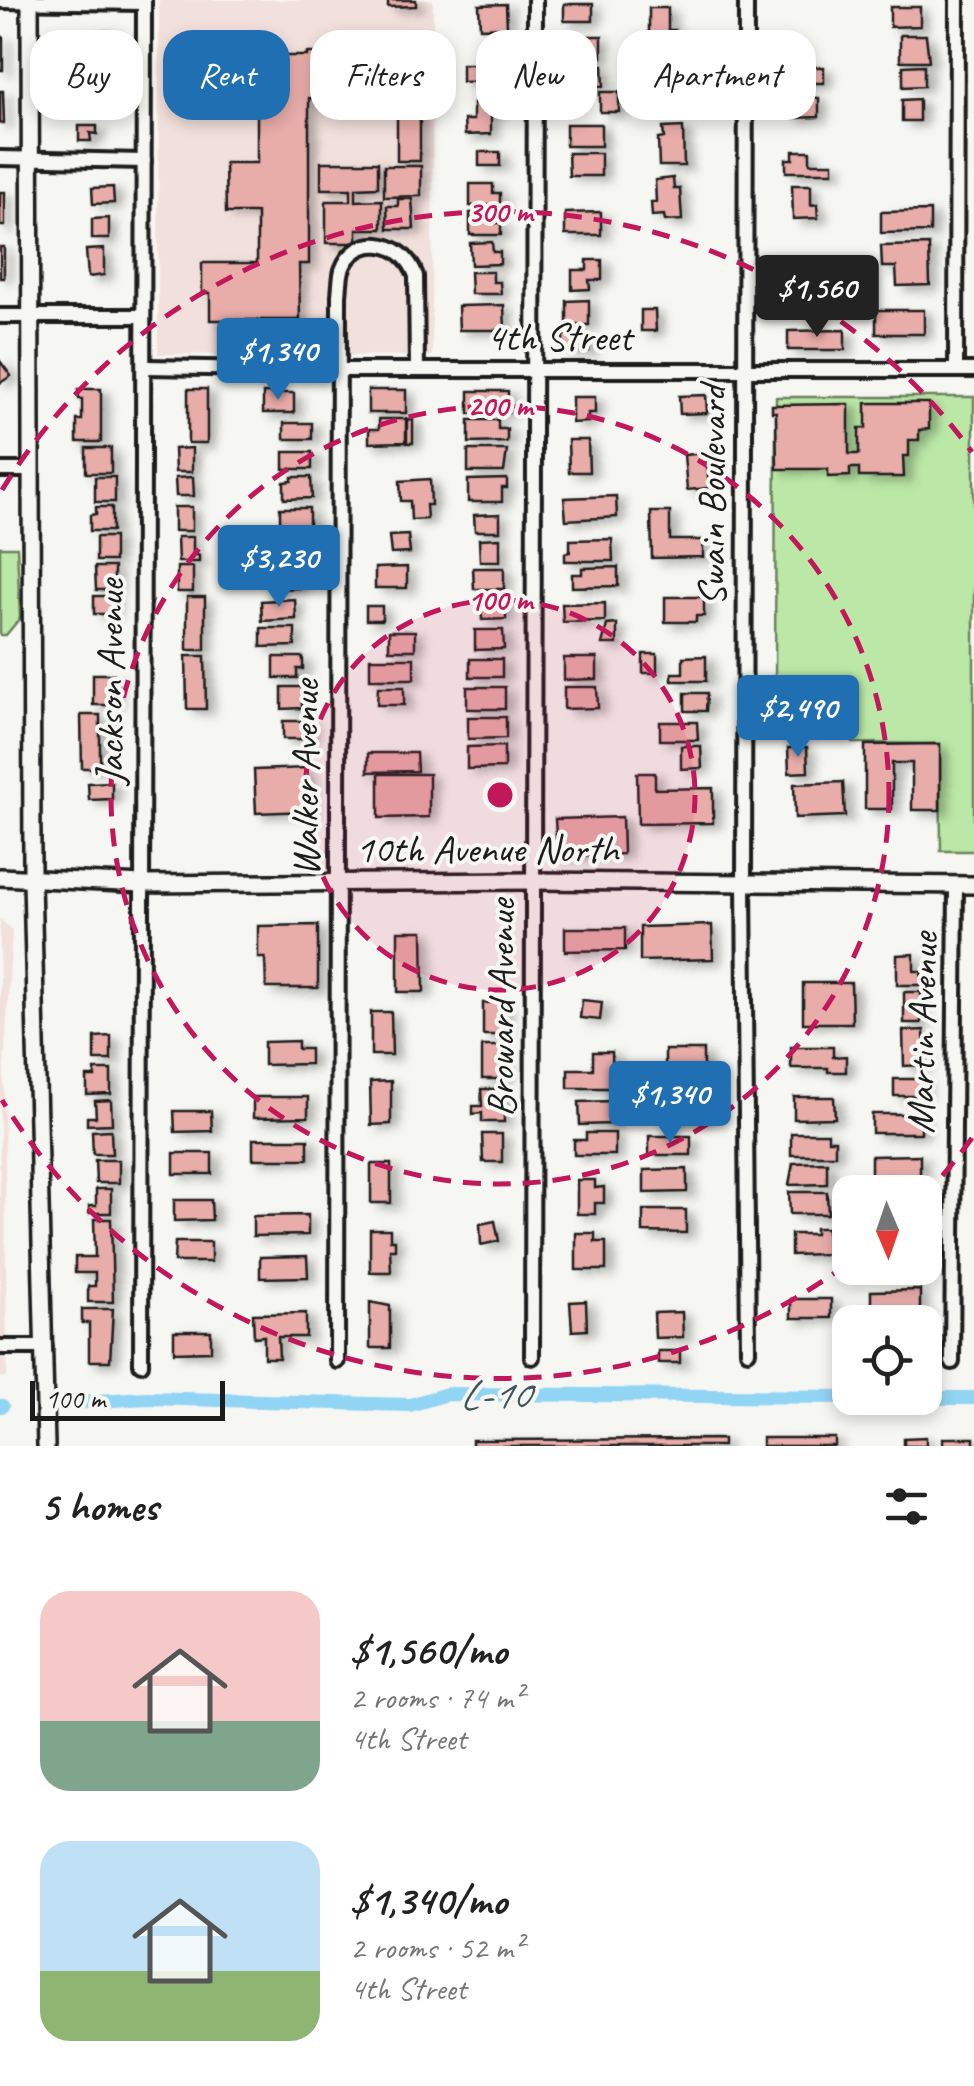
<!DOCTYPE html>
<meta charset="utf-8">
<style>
:root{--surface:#fff;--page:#f6f6f6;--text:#222;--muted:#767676;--accent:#1f6fb2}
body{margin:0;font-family:Caveat,sans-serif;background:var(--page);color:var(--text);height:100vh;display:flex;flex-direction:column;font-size:38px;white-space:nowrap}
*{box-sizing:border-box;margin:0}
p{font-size:32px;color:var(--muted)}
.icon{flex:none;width:55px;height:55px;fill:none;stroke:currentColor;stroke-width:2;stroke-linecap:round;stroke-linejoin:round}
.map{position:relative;height:1446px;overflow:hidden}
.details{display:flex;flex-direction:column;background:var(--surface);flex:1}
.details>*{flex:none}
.banner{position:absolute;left:30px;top:30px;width:915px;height:90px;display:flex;gap:20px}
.needle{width:65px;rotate:178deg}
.controls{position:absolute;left:832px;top:1175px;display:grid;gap:20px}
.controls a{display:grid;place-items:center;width:110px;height:110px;border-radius:20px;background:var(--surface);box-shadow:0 5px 15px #0003;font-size:50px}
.scale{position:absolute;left:30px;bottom:25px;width:195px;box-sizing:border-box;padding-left:10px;border:5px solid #1c1c1c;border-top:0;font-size:28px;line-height:35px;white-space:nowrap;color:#1c1c1c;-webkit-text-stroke:8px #f6f6f2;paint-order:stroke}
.price{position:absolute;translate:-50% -85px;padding:0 22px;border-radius:10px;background:var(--accent);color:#fff;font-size:32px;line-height:65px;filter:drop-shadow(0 2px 5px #0008)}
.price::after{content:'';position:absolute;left:50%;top:60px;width:30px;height:22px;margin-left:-15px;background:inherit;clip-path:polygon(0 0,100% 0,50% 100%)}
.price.on{background:#222;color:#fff}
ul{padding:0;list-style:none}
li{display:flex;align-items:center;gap:30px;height:250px;padding:0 40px}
li span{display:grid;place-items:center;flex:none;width:280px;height:200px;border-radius:30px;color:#555}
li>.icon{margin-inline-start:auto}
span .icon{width:120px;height:120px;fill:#fffc;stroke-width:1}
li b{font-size:42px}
h2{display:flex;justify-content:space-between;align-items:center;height:120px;padding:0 40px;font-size:42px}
.pill{padding:0 35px;border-radius:30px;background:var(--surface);box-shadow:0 5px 15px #0003;font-size:35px;line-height:90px}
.pill.on{background:var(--accent);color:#fff}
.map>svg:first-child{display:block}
</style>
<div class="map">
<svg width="974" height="1446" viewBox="0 0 974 1446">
<defs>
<filter id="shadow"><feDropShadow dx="8" dy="4.5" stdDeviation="5" flood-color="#0004"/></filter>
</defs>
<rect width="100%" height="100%" fill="#f6f6f2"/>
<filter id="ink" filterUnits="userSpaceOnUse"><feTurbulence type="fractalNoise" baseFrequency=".01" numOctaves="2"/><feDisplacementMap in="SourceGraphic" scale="20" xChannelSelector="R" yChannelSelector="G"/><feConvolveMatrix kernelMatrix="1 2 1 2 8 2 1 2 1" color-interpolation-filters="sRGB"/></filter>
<g filter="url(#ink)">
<g fill="#f2e0dc">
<path d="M159,0H433L432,356L158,354Z"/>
<path d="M0,919L12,930L4,1067L7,1377H0Z"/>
</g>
<g fill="#bbe8a6" stroke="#6c8261" stroke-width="2.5">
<path d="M776,397H974V851H941L940,744L853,743L851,694L775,693Z"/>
<path d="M0,547H17L20,618L6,635H0Z"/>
</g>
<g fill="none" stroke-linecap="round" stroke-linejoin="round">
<g stroke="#92d4f4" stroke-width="14">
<path d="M889,1398H974"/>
<path d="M80,1402L147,1398L410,1405L447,1394L850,1397"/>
<path d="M0,1406H2"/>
</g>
</g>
<g fill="#e8aca9" stroke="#1c1c1c" stroke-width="2.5" filter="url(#shadow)">
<path d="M388,0H416V6L388,7Z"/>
<path d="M506,4L507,27L480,28L479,5Z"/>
<rect x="564" y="4" width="29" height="17"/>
<path d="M890,7H920V26L890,27Z"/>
<path d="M649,8H668V30H675V38H703V57H661V37L649,36Z"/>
<rect x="81" y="31" width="29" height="18"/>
<path d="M487,35H503V55L487,56Z"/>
<path d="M900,35H926L929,61H900Z"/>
<path d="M579,36H602V57L573,58L572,45H579Z"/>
<rect x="0" y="37" width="3" height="33"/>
<path d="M307,53H384V97L309,98V264H299L300,320H210V293H202V263H257V213H226L225,163H257V97L267,96V56H307Z"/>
<path d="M462,64H503L504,81L462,82Z"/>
<path d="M578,65H603L604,86H572V73H578Z"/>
<path d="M924,65V86L903,87V66Z"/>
<rect x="797" y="67" width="27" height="16"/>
<path d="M677,79H704V97H691V105H677V95H664V86H677Z"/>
<path d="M105,83V99H80L79,84Z"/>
<path d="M0,91H3L4,123H0Z"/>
<rect x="600" y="92" width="19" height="20"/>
<path d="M792,95L819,98V117L792,118Z"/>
<path d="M919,99V121H902V100Z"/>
<rect x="397" y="103" width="23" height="58"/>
<path d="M498,103V111H491V134L465,135L464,120H473V104Z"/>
<rect x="566" y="124" width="35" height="22"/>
<path d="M79,126H97V134L90,133L91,141H79Z"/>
<path d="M683,127L684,166H659L658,139L664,138L663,128Z"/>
<path d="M793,151H810V163H833V172H786V159H793Z"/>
<rect x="479" y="152" width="21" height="14"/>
<path d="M568,153H601V176H569Z"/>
<path d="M321,162H378V187L356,188V201L382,200V229H357V243H326V201H351V189H321Z"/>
<path d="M384,166H421V196L384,197Z"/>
<path d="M673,178L674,189H680L682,220L665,221L664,215L652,216L651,202H656L655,180Z"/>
<path d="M470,184H493V193H500V205L470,206Z"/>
<path d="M792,185H811V205L817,204L818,218L793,219Z"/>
<path d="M113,187L114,203L93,204L92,188Z"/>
<rect x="0" y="192" width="5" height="34"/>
<path d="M398,199H412L414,229H388L387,206H398Z"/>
<path d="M930,211V232L881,233V212Z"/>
<path d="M601,212V235H565V213Z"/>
<path d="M470,213H493V223H501V235H470Z"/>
<path d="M109,218V239H92V219Z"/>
<path d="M492,242L493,252H500V264L471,265L470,243Z"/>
<path d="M929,245L930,285L897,286L896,267H882L881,246Z"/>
<rect x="0" y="247" width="4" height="31"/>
<path d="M104,249V275L88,277L86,250Z"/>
<path d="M587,260H602V280H589L590,289L572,290V270H587Z"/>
<path d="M789,270H810V294H788Z"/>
<path d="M470,272H493V282H500L501,294H471Z"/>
<path d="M589,300V325H567V301Z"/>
<path d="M504,305L505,330H459L458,306Z"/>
<path d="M641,310H655L656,331H641Z"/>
<rect x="876" y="310" width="48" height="24"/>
<path d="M845,330V350H788V331Z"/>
<rect x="563" y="335" width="26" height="16"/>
<path d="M0,361L11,376L0,383Z"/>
<path d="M78,389H101V442H77V420H82V399H79Z"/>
<rect x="188" y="389" width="19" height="54"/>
<rect x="368" y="390" width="38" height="23"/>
<path d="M469,391H508V413L469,414Z"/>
<rect x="263" y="393" width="31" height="20"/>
<path d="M706,395L707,413L680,414L679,396Z"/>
<path d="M572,397H595V413H588V422L572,423Z"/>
<path d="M866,403H929V429L919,430V440H909V456H903L904,477H859V468H850V476L828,477V469H777L776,412H772V405L849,404V454H859V428H866Z"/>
<path d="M379,419H406V442L369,443V429H379Z"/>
<rect x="407" y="420" width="6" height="23"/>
<path d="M469,420H498V429H507V442L469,443Z"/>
<rect x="284" y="423" width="28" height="16"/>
<path d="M568,440H588L589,472H569Z"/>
<rect x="86" y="448" width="25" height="25"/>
<path d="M192,448V472H175L174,449Z"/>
<path d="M468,450H507L504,472H468Z"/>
<rect x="284" y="452" width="28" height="17"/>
<path d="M706,453L709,488L687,490L684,455Z"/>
<rect x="95" y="477" width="20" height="25"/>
<path d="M193,477L194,496H176L175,478Z"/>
<path d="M292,477H311L312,498L284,499V482L292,481Z"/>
<path d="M430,479L431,505H426L427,519L411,520L410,501H401L400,481Z"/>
<path d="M507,479V488H502V502H468V480Z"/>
<path d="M616,496L617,517L566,520L564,498Z"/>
<path d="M96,507H112V531H90V515L96,514Z"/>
<rect x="174" y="507" width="18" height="24"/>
<rect x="280" y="508" width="29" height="23"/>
<path d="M651,512H670V540H703V557L652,558Z"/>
<path d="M500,514V531H475L474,515Z"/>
<path d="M408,535L410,553L391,554L389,536Z"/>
<rect x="96" y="537" width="18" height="24"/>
<path d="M177,537H193V555H199V562H178Z"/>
<path d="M500,538V561H480L479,539Z"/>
<path d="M612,539L613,561H565V553L570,552V540Z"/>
<path d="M284,540L311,541V562H284Z"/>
<path d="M95,567H114V590H96Z"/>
<rect x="177" y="567" width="16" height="25"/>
<path d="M277,567H300V588L277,589Z"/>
<path d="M407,567V588H375V568Z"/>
<path d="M618,567V586L572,587V574H582V568Z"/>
<path d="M473,568H504V589H474Z"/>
<rect x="94" y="596" width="18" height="18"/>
<rect x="187" y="597" width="18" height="53"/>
<path d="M665,597H704V616H696V622H665Z"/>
<path d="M295,599L296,619L262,621L261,601Z"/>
<path d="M481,599H506V619L482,620Z"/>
<path d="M605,603V621L563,622L562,604Z"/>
<rect x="366" y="606" width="16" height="14"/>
<path d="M617,624V644H602L607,625Z"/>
<path d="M261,628H295V646L261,647Z"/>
<path d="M475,630H503L504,649L475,650Z"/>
<rect x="389" y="631" width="26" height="19"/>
<rect x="643" y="654" width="14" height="19"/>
<path d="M186,656H205L206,709H187Z"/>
<path d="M706,656V681H672V673H683V657Z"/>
<path d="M274,657H303V669H297V678H274Z"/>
<rect x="370" y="658" width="44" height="21"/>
<path d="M564,658H597V679L564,680Z"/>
<rect x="470" y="659" width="32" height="18"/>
<rect x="93" y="674" width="21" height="31"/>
<path d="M282,687H302V708L282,709Z"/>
<path d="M378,687H404V705H377Z"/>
<rect x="467" y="687" width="38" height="22"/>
<path d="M564,687H597L598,708L564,709Z"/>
<path d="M685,693H707L706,711H685Z"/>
<path d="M785,697H811V721L786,722Z"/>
<path d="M81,715H100V768H82Z"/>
<path d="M468,717H506V738L468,739Z"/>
<rect x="283" y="721" width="27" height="18"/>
<path d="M660,722H697L698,740H660Z"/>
<path d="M940,744V810H912V763H892V809H865V745Z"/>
<path d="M504,746V768L467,769V747Z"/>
<path d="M681,746H701L702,768L681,769Z"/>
<path d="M807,747L808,772L789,773L788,748Z"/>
<path d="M368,753H416L417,771L368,772Z"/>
<path d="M307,768L309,811L256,813L254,770Z"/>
<path d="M637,773H655V789L713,788V823L638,824Z"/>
<path d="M379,774H429V817L379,818Z"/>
<path d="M112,782V799L89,800L88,783Z"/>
<path d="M843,782L845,816L795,818L794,784Z"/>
<path d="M622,817L623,854L557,856L555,819Z"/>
<path d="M318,925V988H266L265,958H258V926Z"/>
<path d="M712,925L713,959L640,961V927Z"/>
<path d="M565,928H625V950L565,951Z"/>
<path d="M398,931H423L424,992H398Z"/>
<path d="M914,954V971H921L922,985H897V955Z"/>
<path d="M803,983H851L852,1023H803Z"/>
<rect x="904" y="992" width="17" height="31"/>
<path d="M582,1000L602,1002L600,1020L580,1018Z"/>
<path d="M504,1002V1035H483V1003Z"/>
<path d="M371,1012H391L392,1055H371Z"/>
<path d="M924,1030L925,1065L904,1066L903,1031Z"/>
<path d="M111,1036V1060H95V1037Z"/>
<path d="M298,1041V1049H310V1064L264,1065V1042Z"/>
<rect x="482" y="1046" width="23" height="33"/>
<path d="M791,1047H833V1057L846,1056V1072H828V1068H791Z"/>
<path d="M665,1050H703V1072L665,1071Z"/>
<path d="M593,1052H612L613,1088H568V1069H593Z"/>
<path d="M95,1070H111V1094L87,1095V1077H95Z"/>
<rect x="894" y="1079" width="28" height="17"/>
<path d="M391,1081V1124L371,1125L370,1082Z"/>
<path d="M481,1089H504V1122H482V1113L473,1114V1106H482Z"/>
<path d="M253,1097H308V1117L253,1118Z"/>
<path d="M794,1097H834L835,1118L794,1119Z"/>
<path d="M664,1098H703L702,1121H664Z"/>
<path d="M111,1100L112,1124L87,1125V1117H96L95,1101Z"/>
<path d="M612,1101L613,1124L580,1125L579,1102Z"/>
<path d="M174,1111H211L212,1131L175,1132Z"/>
<rect x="872" y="1114" width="49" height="19"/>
<path d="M111,1130L112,1154H93L92,1131Z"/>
<path d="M586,1133H615V1155H574V1140H586Z"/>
<path d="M791,1133H828V1140H835V1155H791Z"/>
<path d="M482,1134H502V1162H483Z"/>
<rect x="649" y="1136" width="42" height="19"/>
<rect x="253" y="1139" width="55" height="20"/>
<rect x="174" y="1153" width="38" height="21"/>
<path d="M920,1155V1175H871V1156Z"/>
<path d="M95,1160H119V1183H96Z"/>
<path d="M827,1162V1184L789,1185L793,1163Z"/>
<rect x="371" y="1164" width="20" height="39"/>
<path d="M687,1169V1192L644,1193V1170Z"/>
<path d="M577,1180H595V1188L604,1187V1203H595V1214H577Z"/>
<path d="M96,1189H111V1213H89V1206H96Z"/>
<path d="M789,1192H827L828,1214H790Z"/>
<path d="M174,1200H211L212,1220L174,1221Z"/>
<path d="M643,1210H686V1233L643,1232Z"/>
<path d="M308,1215V1235L253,1236V1216Z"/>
<path d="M94,1219H111L113,1302H88V1286H95V1273H75V1257H95Z"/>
<path d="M495,1221L499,1241L481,1245L480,1224Z"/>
<path d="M815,1228H827V1254L791,1255V1234H815Z"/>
<path d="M370,1229H390V1240H395V1249H390L391,1272H370Z"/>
<path d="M576,1233H595V1242H606V1270H576Z"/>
<path d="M175,1242H211V1262H174Z"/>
<path d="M307,1256L308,1277L260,1278V1257Z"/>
<path d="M920,1290V1310L871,1311V1291Z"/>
<rect x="791" y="1299" width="40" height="19"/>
<path d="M586,1301L587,1330L572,1331L570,1302Z"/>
<path d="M370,1302L390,1306V1348H370Z"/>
<path d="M82,1309H113L110,1361H89V1323H82Z"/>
<path d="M682,1312L683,1337L655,1338L654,1313Z"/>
<path d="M306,1313V1337H278L279,1358H264V1336L254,1337L253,1314Z"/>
<path d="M174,1331H211V1351L174,1352Z"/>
<rect x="658" y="1351" width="22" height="12"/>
<path d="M926,1437V1446H904V1438Z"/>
<rect x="762" y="1438" width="73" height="8"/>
<rect x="943" y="1438" width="31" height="8"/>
<path d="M723,1439V1446H472V1440Z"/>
</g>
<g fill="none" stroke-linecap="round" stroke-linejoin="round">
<defs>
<g id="minor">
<path d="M746,0L744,883L748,1351"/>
<path d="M0,1L144,3"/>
<path d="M0,158L144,161"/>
<path d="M0,316H143"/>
<path d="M145,367L339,370H974"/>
<path d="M956,370L957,0"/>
<path d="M0,470H30"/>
<path d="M0,1347H45"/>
<path d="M532,1357L535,0"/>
<path d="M337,1361L339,295C340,287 340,277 342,270C355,233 403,238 416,276L417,370"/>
<path d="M952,1362L956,885"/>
<path d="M141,1364L144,0"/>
</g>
<g id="tertiary">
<path d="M30,0L32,881L46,1446"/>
<path d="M0,877L142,884L533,881L974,885"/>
</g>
</defs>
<use href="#minor" stroke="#1c1c1c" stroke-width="20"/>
<use href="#tertiary" stroke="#1c1c1c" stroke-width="22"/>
<use href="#minor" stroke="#f6f6f2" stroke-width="12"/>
<use href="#tertiary" stroke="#f6f6f2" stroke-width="15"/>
</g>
</g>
<circle cx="500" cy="795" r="195" fill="#c2185b" fill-opacity=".12"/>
<g fill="none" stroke="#c2185b" stroke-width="5" stroke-dasharray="18 12">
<circle cx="500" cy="795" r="195"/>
<circle cx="500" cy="795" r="389"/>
<path d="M972 1138A584 584 0 0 1 927 1193M847 1264A584 584 0 0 1 2 1100M2 490A584 584 0 0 1 972 452"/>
</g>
<g text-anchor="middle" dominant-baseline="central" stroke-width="8" stroke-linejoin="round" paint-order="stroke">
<g font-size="40" fill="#1c1c1c" stroke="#f6f6f2">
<text x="559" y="337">4th Street</text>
<text transform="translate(712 496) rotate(-90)">Swain Boulevard</text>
<text transform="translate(110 682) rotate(-90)">Jackson Avenue</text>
<text transform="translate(305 778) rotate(-90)">Walker Avenue</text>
<text x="487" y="849">10th Avenue North</text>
<text transform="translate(501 1008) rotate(-90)">Broward Avenue</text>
<text transform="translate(922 1033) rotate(-89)">Martin Avenue</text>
</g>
<g font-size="42" font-style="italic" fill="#3f535d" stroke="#f6f6f2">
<text transform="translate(494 1395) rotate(-1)">L-10</text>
</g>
</g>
<circle cx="500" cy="795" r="15" fill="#c2185b" stroke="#f6f6f2" stroke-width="5"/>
<g font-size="30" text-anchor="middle" font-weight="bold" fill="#c2185b" stroke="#f6f6f2" stroke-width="8" stroke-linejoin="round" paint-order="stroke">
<text x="500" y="222">300 m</text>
<text x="500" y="416">200 m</text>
<text x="500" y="610">100 m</text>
</g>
</svg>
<div class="controls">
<a><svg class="needle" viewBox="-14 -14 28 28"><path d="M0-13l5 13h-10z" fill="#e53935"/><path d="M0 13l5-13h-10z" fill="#767676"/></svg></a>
<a><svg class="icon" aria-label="locate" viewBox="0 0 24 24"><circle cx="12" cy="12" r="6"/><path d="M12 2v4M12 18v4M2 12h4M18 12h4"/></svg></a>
</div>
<div class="scale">100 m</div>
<b class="price on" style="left:817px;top:340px">$1,560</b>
<b class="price" style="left:278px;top:403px">$1,340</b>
<b class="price" style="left:279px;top:610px">$3,230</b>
<b class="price" style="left:798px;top:760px">$2,490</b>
<b class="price" style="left:670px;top:1146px">$1,340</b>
<div class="banner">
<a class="pill">Buy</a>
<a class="pill on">Rent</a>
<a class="pill">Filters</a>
<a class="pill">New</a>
<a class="pill">Apartment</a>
</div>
</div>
<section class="details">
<h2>5 homes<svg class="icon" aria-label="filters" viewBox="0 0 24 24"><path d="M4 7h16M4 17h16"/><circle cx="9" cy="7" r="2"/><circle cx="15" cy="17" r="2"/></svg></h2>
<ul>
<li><span style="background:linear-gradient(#f6c9c9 65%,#7fa58c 0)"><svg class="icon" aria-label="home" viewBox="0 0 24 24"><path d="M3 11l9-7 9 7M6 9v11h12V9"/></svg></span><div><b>$1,560/mo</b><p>2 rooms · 74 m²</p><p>4th Street</p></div></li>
<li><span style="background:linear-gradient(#bfe0f5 65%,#8fb573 0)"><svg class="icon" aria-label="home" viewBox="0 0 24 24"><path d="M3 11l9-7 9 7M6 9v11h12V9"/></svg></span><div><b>$1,340/mo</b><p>2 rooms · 52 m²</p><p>4th Street</p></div></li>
</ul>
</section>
